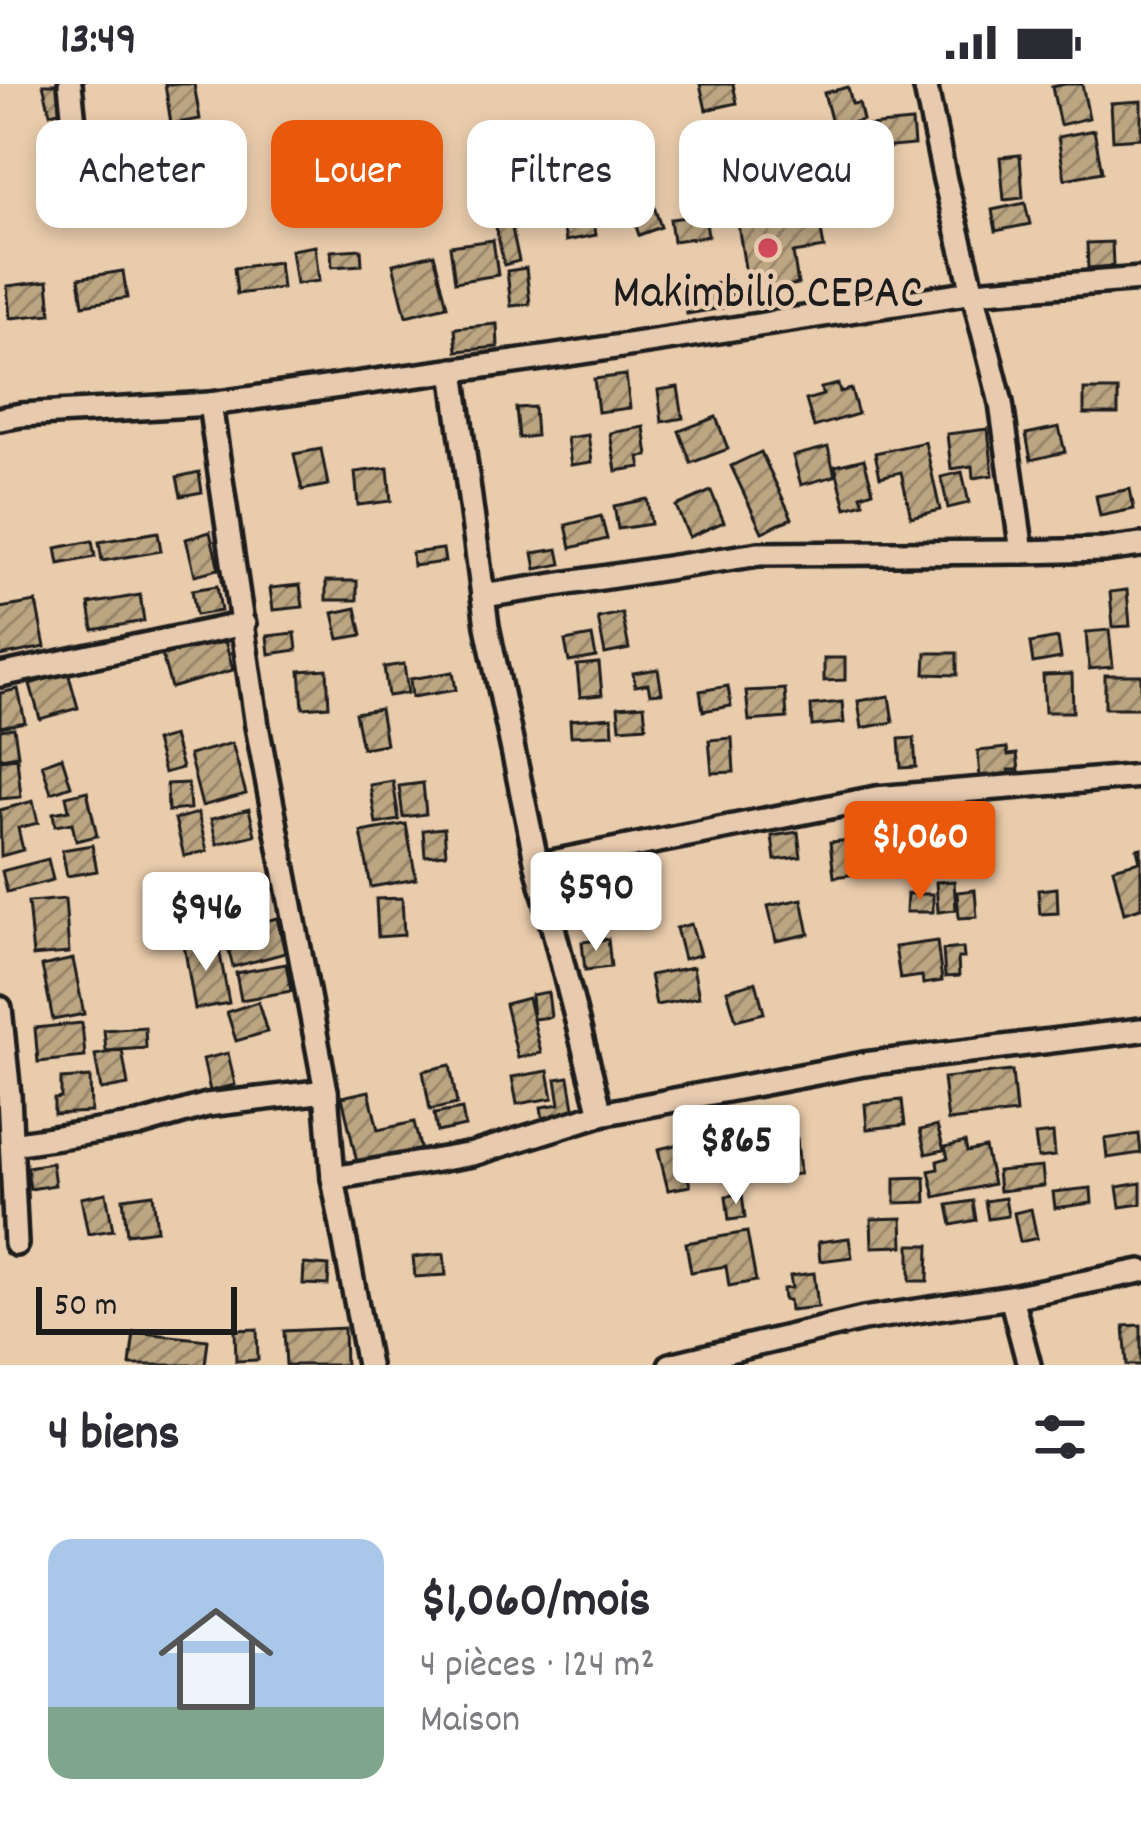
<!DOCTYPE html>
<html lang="fr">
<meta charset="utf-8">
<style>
:root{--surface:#fff;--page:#f2f2f3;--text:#2b2b33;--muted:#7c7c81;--line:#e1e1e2;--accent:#ea580c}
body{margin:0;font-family:Dekko,sans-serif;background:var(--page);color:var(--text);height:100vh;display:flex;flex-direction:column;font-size:45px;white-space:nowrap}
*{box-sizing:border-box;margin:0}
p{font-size:39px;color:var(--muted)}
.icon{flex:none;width:66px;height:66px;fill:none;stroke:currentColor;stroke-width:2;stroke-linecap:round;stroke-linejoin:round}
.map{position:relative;height:1281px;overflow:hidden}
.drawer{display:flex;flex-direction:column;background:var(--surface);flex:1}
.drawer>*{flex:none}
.banner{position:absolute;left:36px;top:36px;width:1071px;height:108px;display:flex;gap:24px}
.scale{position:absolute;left:36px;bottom:30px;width:201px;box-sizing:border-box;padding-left:12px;border:6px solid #1c1c1c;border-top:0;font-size:33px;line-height:42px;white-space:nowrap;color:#1c1c1c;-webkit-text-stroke:9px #e8cbaf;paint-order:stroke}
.price{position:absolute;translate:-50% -102px;padding:0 27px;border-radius:12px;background:#fff;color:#222;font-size:39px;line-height:78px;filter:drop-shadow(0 3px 6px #0008)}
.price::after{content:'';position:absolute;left:50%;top:72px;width:36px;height:27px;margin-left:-18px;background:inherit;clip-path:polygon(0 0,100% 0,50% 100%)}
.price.active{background:var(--accent);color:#fff}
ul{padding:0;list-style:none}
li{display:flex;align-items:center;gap:36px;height:300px;padding:0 48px}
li+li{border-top:3px solid var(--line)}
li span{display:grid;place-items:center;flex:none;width:336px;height:240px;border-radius:24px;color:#555}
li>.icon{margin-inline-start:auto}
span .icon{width:144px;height:144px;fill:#fffc;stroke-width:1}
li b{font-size:51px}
h2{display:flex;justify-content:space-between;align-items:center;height:144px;padding:0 48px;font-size:51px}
.chip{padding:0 42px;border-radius:24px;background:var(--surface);box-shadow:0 6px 18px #0003;font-size:42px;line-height:108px}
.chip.active{background:var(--accent);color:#fff}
.status{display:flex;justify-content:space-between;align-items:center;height:84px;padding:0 60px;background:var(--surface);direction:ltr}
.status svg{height:33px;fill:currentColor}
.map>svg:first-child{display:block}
</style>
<div class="status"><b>13:49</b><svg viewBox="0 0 49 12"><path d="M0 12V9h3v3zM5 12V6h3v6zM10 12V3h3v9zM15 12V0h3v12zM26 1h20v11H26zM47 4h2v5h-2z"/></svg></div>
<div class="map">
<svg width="1141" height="1281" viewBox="0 0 1141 1281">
<defs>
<pattern id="building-hatch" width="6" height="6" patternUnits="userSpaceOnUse" patternTransform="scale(3)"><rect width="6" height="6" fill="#bca682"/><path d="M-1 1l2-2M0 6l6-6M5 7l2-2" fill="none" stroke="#98866a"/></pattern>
</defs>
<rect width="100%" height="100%" fill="#e9ccac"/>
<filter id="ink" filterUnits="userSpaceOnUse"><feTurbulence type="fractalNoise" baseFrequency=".00833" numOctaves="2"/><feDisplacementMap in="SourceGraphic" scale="24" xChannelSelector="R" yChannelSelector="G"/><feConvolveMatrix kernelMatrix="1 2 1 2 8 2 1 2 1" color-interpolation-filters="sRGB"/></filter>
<g filter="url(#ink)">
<g fill="url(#building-hatch)" stroke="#1c1c1c" stroke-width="3">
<path d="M43,0H62L68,25L50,29Z"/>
<path d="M165,0H194L200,35L171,40Z"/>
<path d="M700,0H733L737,19L706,26Z"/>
<path d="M1065,0H1082L1089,34L1060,41L1052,3Z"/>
<path d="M848,3L852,20L859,19L863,36L833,43L824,9Z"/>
<path d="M1141,17V54L1113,56L1111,19Z"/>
<path d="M912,38L914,61L869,65L867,42Z"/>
<path d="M1094,46L1102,88L1065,95L1058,53Z"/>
<path d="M760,47L763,80L731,84L730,70L737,69L735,50Z"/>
<path d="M206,70L209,91L165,98L162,77Z"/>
<path d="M1020,71L1023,114L1004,116L1000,73Z"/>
<path d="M651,114L661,143L639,151L629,122Z"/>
<path d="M816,115L824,164L793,169L798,200L749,209L736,128Z"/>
<path d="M1025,119L1030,140L996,147L992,126Z"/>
<path d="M593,130L596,151L566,157L562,136Z"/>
<path d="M705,131L708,152L673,157L670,135Z"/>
<path d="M511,140L519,177L504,181L496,143Z"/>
<path d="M493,156L498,191L455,198L450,162Z"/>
<path d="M1112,158L1113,182L1088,184L1087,159Z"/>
<path d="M315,162L319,197L296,200L291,166Z"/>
<path d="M361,165L362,181L332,183L331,167Z"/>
<path d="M434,170L447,222L406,232L393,180Z"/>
<path d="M279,178L282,204L237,210L234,184Z"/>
<path d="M526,184L530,220L511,222L507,187Z"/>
<path d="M123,187L127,214L83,221L79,194Z"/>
<path d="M48,197L51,230L10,234L7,202Z"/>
<path d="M729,197L734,222L687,230L683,206Z"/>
<path d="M497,240L498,263L457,267L455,244Z"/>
<path d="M626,291L630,324L598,328L594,295Z"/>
<path d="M838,300L840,308L851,305L858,330L814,343L806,316L823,311L821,304Z"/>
<path d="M678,303L683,334L662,338L658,306Z"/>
<rect x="1084" y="306" width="34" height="24"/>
<path d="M534,323L536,352L519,354L516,324Z"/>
<path d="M716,333L728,365L691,379L679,347Z"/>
<path d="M644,343L648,372L639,373L641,383L616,387L610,349Z"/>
<path d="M1059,343L1065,368L1031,376L1026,350Z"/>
<path d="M988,345L993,391L973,394L972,382L951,385L947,350Z"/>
<path d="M588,351L592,378L571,381L567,354Z"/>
<path d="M925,358L940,426L911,433L901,388L880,393L875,369Z"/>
<path d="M828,363L835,392L801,401L793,372Z"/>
<path d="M321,365L328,401L302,406L294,370Z"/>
<path d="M761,368L792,434L762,448L731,382Z"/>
<path d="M864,375L873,407L861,411L864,419L846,424L835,382Z"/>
<path d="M388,384L391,417L358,421L355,388Z"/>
<path d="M199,388L202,408L181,412L177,393Z"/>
<path d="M962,388L969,419L948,424L941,393Z"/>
<path d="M1130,405L1134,425L1100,432L1096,412Z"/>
<path d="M711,407L724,438L689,453L676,422Z"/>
<path d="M647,415L651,440L618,445L614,422Z"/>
<path d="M601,432L607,455L571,464L566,441Z"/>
<path d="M158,448L161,467L102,477L99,458Z"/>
<path d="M210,448L219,485L195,491L186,455Z"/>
<path d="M92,457L95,473L59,480L56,464Z"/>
<path d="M443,465L445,478L413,482L412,469Z"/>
<path d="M558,465L561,480L536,485L533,469Z"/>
<rect x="326" y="497" width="31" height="19"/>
<path d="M300,501L303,523L273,526L270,504Z"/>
<path d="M217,502L221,527L196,531L192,506Z"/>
<path d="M1127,506L1130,542L1113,543L1110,508Z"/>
<path d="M140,511L144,537L93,546L89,520Z"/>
<path d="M36,518L45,563L0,572V524Z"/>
<path d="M356,524L362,551L339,555L333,529Z"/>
<path d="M622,529L629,565L605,570L598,534Z"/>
<path d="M1109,546L1113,583L1089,585L1086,548Z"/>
<path d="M295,549L297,566L269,570L267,552Z"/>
<path d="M592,552L596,573L569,578L565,557Z"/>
<path d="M224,553L233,586L171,604L162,571Z"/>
<path d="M1058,554L1061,574L1033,579L1030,559Z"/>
<path d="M926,569H957V591L925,590Z"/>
<path d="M824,574H845V596L824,597Z"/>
<path d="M599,579L602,611L580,613L577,581Z"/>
<path d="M404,580L408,609L388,612L384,583Z"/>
<path d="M327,585L329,622L303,624L300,587Z"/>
<path d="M658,585L662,609L650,610L648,600L635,602L633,589Z"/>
<path d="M68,588L78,624L40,635L30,600Z"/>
<path d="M453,588L456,606L412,613L410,595Z"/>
<path d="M1072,590L1073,628H1045L1043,591Z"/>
<rect x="1105" y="591" width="36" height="33"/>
<path d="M728,602L731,622L703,627L700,607Z"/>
<path d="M18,605L25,638L0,643V609Z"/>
<path d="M785,605L787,634L749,637L746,607Z"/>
<path d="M889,612L893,638L862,644L858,617Z"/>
<path d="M842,618L844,639L812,642L811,621Z"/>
<path d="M644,621L646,642L620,644L618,623Z"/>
<path d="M380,625L386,660L362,664L355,629Z"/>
<path d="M612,633L613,650L571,652L570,636Z"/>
<path d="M14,644L18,671L0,674V646Z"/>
<path d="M173,652L182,684L164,689L155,657Z"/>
<path d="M732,654L734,688L712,689L709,656Z"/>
<path d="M914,654L916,683L901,684L899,655Z"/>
<path d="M232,659L246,710L202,722L189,671Z"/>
<path d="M1007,664L1008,671L1017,670L1019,686H1009L1010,692L980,695L978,667Z"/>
<path d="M62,673L71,702L51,709L42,680Z"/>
<path d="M17,674L21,713L0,715V676Z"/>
<path d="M393,697L399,736L376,740L370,701Z"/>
<path d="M188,699L190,725L168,727L167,700Z"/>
<path d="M423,699L426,730L403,733L399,702Z"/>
<path d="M87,707L97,752L76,757L72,739L55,742L53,729L69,726L66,712Z"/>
<path d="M33,717L38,739L18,744L23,766L1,772L0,726Z"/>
<path d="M249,725L255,751L217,760L211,735Z"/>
<path d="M198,729L207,767L184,772L175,735Z"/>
<path d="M406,740L416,795L371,803L361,748Z"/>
<path d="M949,741L953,771L934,774L930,744Z"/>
<path d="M444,744L446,770L425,772L423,746Z"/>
<path d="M798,748L801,773L775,776L772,752Z"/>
<path d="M852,756L856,790L834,793L830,758Z"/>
<path d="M92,761L97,787L67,792L62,766Z"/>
<path d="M1141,764V824L1124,829L1113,784L1140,777L1137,765Z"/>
<path d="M48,775L53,796L7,808L2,787Z"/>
<path d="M954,797L956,826L938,828L936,798Z"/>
<path d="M1057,804L1058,829L1040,830L1038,806Z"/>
<path d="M975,806L977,833L959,834L957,808Z"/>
<path d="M591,807L597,835L572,841L566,813Z"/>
<path d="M180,808H201L200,836H180Z"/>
<path d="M907,810H933V828H906Z"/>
<path d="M402,814L404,851L378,853L376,815Z"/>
<path d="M65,815L69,869L33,872L28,818Z"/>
<path d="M802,815L809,850L776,857L768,822Z"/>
<path d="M277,834L285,869L233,883L224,848Z"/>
<path d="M691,840L700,871L684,875L676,844Z"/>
<path d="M217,854L229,919L195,925L184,861Z"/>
<path d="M608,855L611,883L585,886L582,858Z"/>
<path d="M937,857L942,897L923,900L922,892L900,895L895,863Z"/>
<path d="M963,864L964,874H958L959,892L945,893L943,866Z"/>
<path d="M73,875L84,930L53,936L42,882Z"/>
<path d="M286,880L291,907L241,916L236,889Z"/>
<path d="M693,883L699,913L656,921L650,891Z"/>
<path d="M756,898L764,929L736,936L727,906Z"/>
<path d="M548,908L551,933L533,935L531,911Z"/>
<path d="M528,914L541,969L518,974L505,920Z"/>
<path d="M258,918L267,948L236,957L227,928Z"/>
<path d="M82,939L85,973L38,978L35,944Z"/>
<path d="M145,943L146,964L106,967L104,946Z"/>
<path d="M122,966L128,1001L101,1006L95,971Z"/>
<path d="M228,969L235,1001L210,1007L203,975Z"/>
<path d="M450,981L457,1020L430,1026L423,987Z"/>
<path d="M548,987L553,1014L517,1020L512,993Z"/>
<path d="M1012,987L1016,1029L948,1037L943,994Z"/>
<path d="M90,993L91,1028L54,1030V1015L61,1014V995Z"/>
<path d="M569,993L576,1036L544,1041L541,1023L560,1020L556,995Z"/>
<path d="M369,1007L378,1046L414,1038L422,1072L359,1087L342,1013Z"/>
<path d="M902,1016L905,1041L867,1045L865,1020Z"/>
<path d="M462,1025L465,1042L437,1048L434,1030Z"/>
<path d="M937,1042L944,1066L926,1070L920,1046Z"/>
<path d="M1053,1049L1055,1072L1038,1074L1035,1051Z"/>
<path d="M1139,1050L1141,1069L1107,1074L1105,1055Z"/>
<path d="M797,1055L800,1090L768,1093L765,1058Z"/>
<path d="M965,1058L967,1068L985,1064L993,1100L935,1113L929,1087L938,1085L937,1077L948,1074L945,1063Z"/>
<path d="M680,1060L690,1102L668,1106L658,1065Z"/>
<path d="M52,1079L55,1101L30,1105L27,1083Z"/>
<path d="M1042,1083L1044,1102L999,1107L997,1087Z"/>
<path d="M925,1093L926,1118L895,1119V1094Z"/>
<path d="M1141,1099V1120L1120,1123L1117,1103Z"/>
<path d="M1091,1104L1092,1119L1055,1124L1053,1108Z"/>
<path d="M106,1109L113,1146L88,1150L81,1114Z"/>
<path d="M153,1110L157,1146L127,1150L123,1114Z"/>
<path d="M742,1110L745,1134L729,1136L726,1112Z"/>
<path d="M1005,1114L1008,1132L988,1135L985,1117Z"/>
<path d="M973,1117L976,1136L952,1141L948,1121Z"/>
<path d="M1031,1125L1037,1154L1020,1158L1014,1129Z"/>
<path d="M902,1134L903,1162L872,1163L871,1135Z"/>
<path d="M747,1148L756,1197L729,1202L726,1182L691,1188L686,1159Z"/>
<path d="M849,1154L852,1173L820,1177L818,1158Z"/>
<path d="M910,1161H929L928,1197H910Z"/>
<path d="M444,1170L446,1191L415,1193L413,1173Z"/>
<path d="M304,1180L329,1182L328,1201L303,1200Z"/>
<path d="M814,1189L818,1223L790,1226L789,1216H784L783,1205L792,1204L790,1192Z"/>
<path d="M1141,1241V1281H1127L1124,1242Z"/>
<path d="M344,1244L345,1281H286L284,1247Z"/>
<path d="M257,1245L258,1276L236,1277L235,1246Z"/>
<path d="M134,1248L208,1256L205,1281H130Z"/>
</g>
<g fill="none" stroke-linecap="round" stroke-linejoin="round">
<defs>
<g id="street">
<path d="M70,0L83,126"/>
<path d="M925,0L945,96L1001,319L1022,468"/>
<path d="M453,286L487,542L537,781L601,1030"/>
<path d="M210,320L257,642L326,1007L333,1094L368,1281"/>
<path d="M0,335L21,331L210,320L550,273L973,208L1141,195"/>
<path d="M483,512L759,470L1022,468L1104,466L1141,461"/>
<path d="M0,591L244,540"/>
<path d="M537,781L876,714L1141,692"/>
<path d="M0,924L9,1011L16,1160"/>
<path d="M12,1060L138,1041L207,1021L326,1007"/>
<path d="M333,1094L473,1070L601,1030L864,980L1141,946"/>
<path d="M1011,1213L1029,1281"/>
<path d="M670,1281L863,1235L1011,1213L1141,1187"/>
</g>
</defs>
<use href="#street" stroke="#1c1c1c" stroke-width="30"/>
<use href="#street" stroke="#e8cbaf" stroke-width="21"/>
</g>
</g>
<circle fill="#d1495b" stroke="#e8cbaf" stroke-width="4.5" cx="768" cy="164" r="12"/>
<g text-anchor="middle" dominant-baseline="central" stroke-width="9" stroke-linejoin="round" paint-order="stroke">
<g font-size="48" fill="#1c1c1c" stroke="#e8cbaf">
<text x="768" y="212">Makimbilio CEPAC</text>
</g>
</g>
</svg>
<div class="scale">50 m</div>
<b class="price active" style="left:920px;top:819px">$1,060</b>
<b class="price" style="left:596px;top:870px">$590</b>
<b class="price" style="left:206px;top:890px">$946</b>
<b class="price" style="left:736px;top:1123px">$865</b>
<div class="banner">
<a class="chip">Acheter</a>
<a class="chip active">Louer</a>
<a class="chip">Filtres</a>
<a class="chip">Nouveau</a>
</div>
</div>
<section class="drawer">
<h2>4 biens<svg class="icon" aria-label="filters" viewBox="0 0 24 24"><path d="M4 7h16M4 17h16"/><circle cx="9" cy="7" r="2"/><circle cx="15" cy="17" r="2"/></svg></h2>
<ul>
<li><span style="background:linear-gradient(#a9c7e8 70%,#7fa58c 0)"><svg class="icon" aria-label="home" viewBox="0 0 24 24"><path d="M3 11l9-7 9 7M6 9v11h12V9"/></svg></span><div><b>$1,060/mois</b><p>4 pièces · 124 m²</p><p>Maison</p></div></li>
</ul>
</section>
